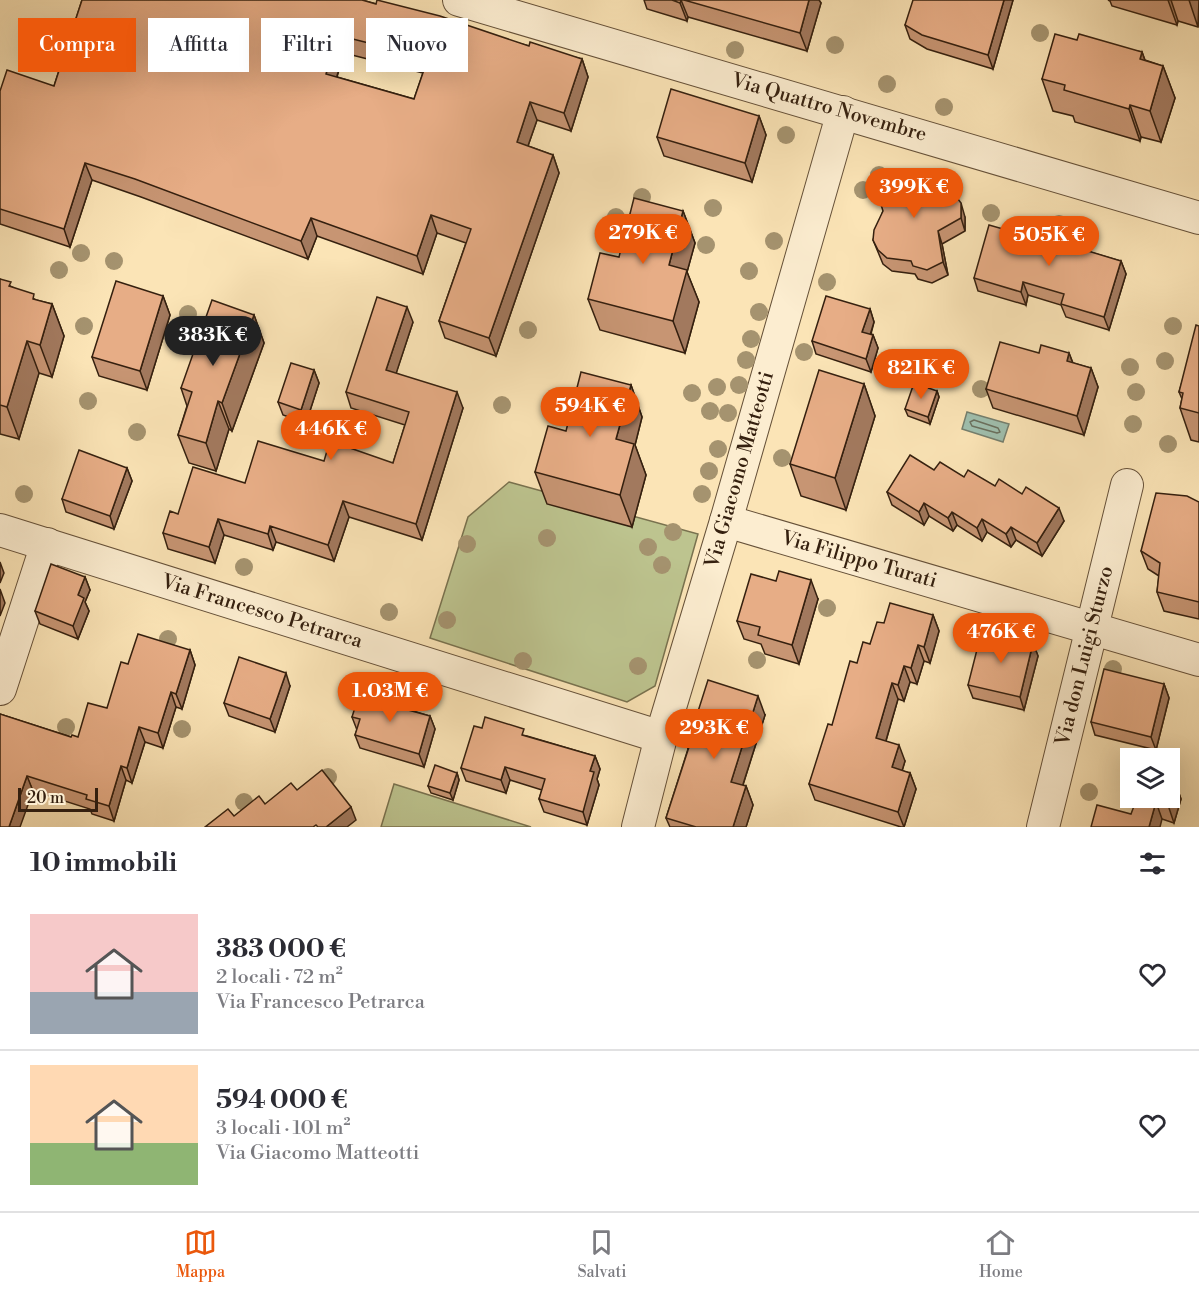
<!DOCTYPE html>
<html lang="it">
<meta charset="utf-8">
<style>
:root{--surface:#fff;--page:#f7f7f7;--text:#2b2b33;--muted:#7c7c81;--line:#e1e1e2;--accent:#ea580c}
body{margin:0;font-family:"Libre Bodoni",serif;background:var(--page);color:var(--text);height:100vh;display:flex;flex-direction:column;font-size:22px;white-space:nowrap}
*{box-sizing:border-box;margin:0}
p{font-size:20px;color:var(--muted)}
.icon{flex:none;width:33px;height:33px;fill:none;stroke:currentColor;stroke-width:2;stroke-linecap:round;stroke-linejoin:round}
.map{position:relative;height:827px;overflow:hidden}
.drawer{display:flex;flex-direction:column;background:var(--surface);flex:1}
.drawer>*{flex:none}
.guide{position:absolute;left:18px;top:18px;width:600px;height:54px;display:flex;gap:12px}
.fabs{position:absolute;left:1120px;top:748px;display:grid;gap:12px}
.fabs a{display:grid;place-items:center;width:60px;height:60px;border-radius:0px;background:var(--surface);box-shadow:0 6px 24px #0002;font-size:30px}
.scale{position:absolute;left:18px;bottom:15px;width:80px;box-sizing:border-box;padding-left:6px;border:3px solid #35200f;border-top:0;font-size:16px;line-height:21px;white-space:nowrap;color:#35200f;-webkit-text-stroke:4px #fcedd0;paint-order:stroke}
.price{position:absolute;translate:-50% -51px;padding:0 14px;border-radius:21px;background:var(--accent);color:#fff;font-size:20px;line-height:39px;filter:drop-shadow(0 2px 3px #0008)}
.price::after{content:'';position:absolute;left:50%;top:36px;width:18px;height:14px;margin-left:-9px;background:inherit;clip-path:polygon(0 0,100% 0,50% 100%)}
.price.current{background:#222;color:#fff}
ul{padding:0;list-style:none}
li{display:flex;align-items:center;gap:18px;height:150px;padding:0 30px}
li+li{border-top:2px solid var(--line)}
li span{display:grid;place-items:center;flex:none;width:168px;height:120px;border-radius:0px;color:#555}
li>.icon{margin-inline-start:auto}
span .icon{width:72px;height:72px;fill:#fffc;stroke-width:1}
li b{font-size:26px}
h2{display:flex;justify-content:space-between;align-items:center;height:72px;padding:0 30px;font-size:26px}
.pill{padding:0 21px;border-radius:0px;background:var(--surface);box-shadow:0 6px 24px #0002;font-size:21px;line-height:54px}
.pill.current{background:var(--accent);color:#fff}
.dock{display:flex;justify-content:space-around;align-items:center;height:84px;border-top:2px solid var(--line);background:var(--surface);font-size:16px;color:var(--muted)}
.dock a{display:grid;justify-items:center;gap:3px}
.dock .current{color:var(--accent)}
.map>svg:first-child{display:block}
</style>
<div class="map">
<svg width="1199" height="827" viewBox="0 0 1199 827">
<rect width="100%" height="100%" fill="#fbe4b6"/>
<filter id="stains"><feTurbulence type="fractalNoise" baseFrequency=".00333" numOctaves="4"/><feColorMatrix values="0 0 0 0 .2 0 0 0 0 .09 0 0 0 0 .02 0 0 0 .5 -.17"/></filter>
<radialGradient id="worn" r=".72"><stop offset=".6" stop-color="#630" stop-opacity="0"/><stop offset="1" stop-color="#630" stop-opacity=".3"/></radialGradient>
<g fill="#bdc48f" stroke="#79724f" stroke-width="1.5">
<path d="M509,482L698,534L655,686L627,702L430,638L468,517Z"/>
<path d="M394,784L531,827H381Z"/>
</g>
<path fill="#9fbfae" stroke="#757f6e" stroke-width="1.5" d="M967,412L1009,424L1003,442L962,429Z"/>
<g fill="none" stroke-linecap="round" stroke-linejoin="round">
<path stroke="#6a705e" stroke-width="1.5" d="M974,420L998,428L1000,432L997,433L972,426L970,422Z"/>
<defs>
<g id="street">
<path d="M459,0L1199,218"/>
<path d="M726,521L1199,660"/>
<path d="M0,530L661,737"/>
<path d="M0,689L47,544"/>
<path d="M638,827L661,737L726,521L843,112"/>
<path d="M1043,827L1127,485"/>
</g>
</defs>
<use href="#street" stroke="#665139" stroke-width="34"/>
<use href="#street" stroke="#fcedd0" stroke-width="32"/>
</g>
<g fill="#a5936f">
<circle cx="1040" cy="33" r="9"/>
<circle cx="835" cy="45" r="9"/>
<circle cx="735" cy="50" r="9"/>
<circle cx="887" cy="84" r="9"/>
<circle cx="944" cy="107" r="9"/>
<circle cx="786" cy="135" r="9"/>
<circle cx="879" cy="175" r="9"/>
<circle cx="863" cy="190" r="9"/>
<circle cx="642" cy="197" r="9"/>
<circle cx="713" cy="208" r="9"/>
<circle cx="991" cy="213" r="9"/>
<circle cx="616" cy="217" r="9"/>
<circle cx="1059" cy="224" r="9"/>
<circle cx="774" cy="241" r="9"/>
<circle cx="706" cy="245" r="9"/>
<circle cx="81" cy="253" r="9"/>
<circle cx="114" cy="261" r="9"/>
<circle cx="59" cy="270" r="9"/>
<circle cx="749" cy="271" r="9"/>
<circle cx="827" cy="282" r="9"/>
<circle cx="759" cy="312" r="9"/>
<circle cx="188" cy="314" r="9"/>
<circle cx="84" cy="326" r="9"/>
<circle cx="1173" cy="326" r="9"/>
<circle cx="528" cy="330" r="9"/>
<circle cx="751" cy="339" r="9"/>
<circle cx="804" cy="352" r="9"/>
<circle cx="746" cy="360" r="9"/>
<circle cx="1165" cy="361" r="9"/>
<circle cx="1130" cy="367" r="9"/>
<circle cx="739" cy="385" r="9"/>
<circle cx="717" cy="387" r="9"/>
<circle cx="981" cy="389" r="9"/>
<circle cx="1136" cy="392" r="9"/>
<circle cx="692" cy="393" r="9"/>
<circle cx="88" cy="401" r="9"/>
<circle cx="502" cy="405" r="9"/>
<circle cx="710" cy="411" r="9"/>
<circle cx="728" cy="413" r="9"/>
<circle cx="1133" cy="424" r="9"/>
<circle cx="137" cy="432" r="9"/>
<circle cx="1168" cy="444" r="9"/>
<circle cx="718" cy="449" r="9"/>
<circle cx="782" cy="458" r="9"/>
<circle cx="709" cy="471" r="9"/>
<circle cx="24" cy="494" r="9"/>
<circle cx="702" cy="494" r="9"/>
<circle cx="673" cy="532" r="9"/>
<circle cx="547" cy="538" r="9"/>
<circle cx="467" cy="544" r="9"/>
<circle cx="648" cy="547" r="9"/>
<circle cx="662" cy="565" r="9"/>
<circle cx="244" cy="567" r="9"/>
<circle cx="827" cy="608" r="9"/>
<circle cx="389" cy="612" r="9"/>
<circle cx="447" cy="620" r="9"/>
<circle cx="168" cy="639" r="9"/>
<circle cx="757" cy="660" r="9"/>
<circle cx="523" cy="661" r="9"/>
<circle cx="638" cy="666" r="9"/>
<circle cx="1113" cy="669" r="9"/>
<circle cx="66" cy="727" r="9"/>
<circle cx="182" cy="729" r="9"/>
<circle cx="328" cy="777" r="9"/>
<circle cx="1089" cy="792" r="9"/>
<circle cx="244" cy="802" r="9"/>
</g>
<g fill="#c79573" stroke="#35200f" stroke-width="1.5" fill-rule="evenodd">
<path d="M81,0H362L529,46L582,59L588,77L571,131L537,120L528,146L553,155L559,173L496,356L445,338L439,321L466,243L437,233L423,274L317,236L308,259L141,197L92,180L70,247L0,224V91L54,86L82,0ZM344,53L423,73L414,99L337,77Z"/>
<path d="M644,0H819L821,3L807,51L688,17L687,21L647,9Z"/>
<path d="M1013,0L993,69L927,49L910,39L905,25Z"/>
<path d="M1108,0H1199L1198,27L1178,21L1177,25L1112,6L1110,1Z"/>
<path d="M1077,40L1142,52L1145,60L1163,66L1175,98L1161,142L1141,137L1140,141L1075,122L1073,116L1053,111L1042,79Z"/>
<path d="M759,116L766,135L752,182L664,156L657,137Z"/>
<path d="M931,189L965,217V231L942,244L948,275L932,283L918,279L915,274L892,271L883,264L873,240L883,211Z"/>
<path d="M683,211L695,243L687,272L699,302L685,353L600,330L588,299L619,257Z"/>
<path d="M1031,237L1080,241L1083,250L1121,261L1126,274L1109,330L1066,317L1061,305L1028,295L1026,305L978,291L974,278Z"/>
<path d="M0,279L12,287L36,300L52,304L64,336L52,377L39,373L19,439L0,434Z"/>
<path d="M163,296L170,315L147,390L99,376L92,357Z"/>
<path d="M870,309L874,322L871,334L873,335L878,348L871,372L816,354L812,341Z"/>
<path d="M254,315L264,343L232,431L229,429L216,471L189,463L178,435L187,406L181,388Z"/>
<path d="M413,322L396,373L463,408L422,540L349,517L334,561L276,542L273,550L224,535L215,563L168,549L163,533L178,514L245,483L324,461L393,463L405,425L351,408L346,392Z"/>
<path d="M1199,326V442L1191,440L1180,408L1182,399L1179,392Z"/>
<path d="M1039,353H1069L1073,363L1091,368L1098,387L1084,435L993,408L986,389Z"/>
<path d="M314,370L319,383L306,423L283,415L278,402Z"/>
<path d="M864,384L875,416L846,510L801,496L790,464Z"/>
<path d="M631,385L642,417L635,445L646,475L632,527L547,504L535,472L566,431Z"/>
<path d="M937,391L939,397L930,424L908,416L905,409Z"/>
<path d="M127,468L132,481L114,529L66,512L62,499Z"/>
<path d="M934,470L964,477L995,486L1064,521L1042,556L1016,540L1011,547L987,532L982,541L957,525L953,531L929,516L924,525L892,505L887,492Z"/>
<path d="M1199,502V619L1164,611L1157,592L1159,576L1148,569L1141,551Z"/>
<path d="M85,577L90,590L85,602L89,611L78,639L40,624L35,611Z"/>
<path d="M818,599L799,664L765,654L761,644L744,639L737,621Z"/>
<path d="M933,615L939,631L930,663L924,661L917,684L910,682L904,701L898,699L886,741L905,761L902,771L910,773L916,789L904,827H901L815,800L809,784L857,663L884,623Z"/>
<path d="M1033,643L1038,656L1024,710L973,698L968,685Z"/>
<path d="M190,650L195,665L182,709L176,707L163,748L145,742L132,783L126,780L114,821L92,814L90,809L33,791L0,714L71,737H78L107,708L128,664Z"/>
<path d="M1164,684L1169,698L1156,750L1095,735L1091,722Z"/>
<path d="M290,686L275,732L229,716L224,703Z"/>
<path d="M398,703L400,707L430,716L435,729L424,767L360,748L355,735L357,730L352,717Z"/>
<path d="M765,715L743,785L746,786L753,805L746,827H670L666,818L688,749L687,746Z"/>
<path d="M482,728L527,736L595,756L600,769L597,779L599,785L587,825L544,812L539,799L542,790L510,780L506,793L466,781L461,768Z"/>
<path d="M1170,770L1173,778L1172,781L1175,782L1181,799L1174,823L1162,819L1131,814Z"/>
<path d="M457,773L459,780L453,800L431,793L428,786Z"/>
</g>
<g fill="#a2795e" stroke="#35200f" stroke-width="1.5">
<path d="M681,0L688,17L687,21L680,3Z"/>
<path d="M809,0H819L821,3L807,51L800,33Z"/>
<path d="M1004,0H1013L993,69L988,55Z"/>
<path d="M1168,0H1171L1178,21L1177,25Z"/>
<path d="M1189,0H1199L1198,27Z"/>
<path d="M337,35L344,53L332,92L326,74Z"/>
<path d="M1142,52L1153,84L1140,59Z"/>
<path d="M582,59L588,77L571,131L564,113Z"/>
<path d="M1163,66L1175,98L1161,142L1150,111Z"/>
<path d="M530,102L537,120L523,160L517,142Z"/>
<path d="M1130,105L1141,137L1140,141L1129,109Z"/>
<path d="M759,116L766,135L752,182L745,163Z"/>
<path d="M553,155L559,173L496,356L489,338Z"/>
<path d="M85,163L92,180L70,247L64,229Z"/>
<path d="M961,203L965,217V231L961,218Z"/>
<path d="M683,211L695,243L687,272L699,302L685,353L673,321L669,265Z"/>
<path d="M431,215L437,233L423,274L417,256Z"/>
<path d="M311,218L317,236L308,259L301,241Z"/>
<path d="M938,231L942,244L948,275L943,262Z"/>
<path d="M1080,241L1085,254L1078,248Z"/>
<path d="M1121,261L1126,274L1109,330L1104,317Z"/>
<path d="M1023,282L1028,295L1026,305L1021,292Z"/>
<path d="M163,296L170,315L147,390L140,371Z"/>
<path d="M52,304L64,336L52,377L40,345Z"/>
<path d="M407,307L413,322L392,386L386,370Z"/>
<path d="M870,309L874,322L867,345L862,332Z"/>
<path d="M254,315L264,343L232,431L222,403Z"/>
<path d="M873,335L878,348L871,372L866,359Z"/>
<path d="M27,341L39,373L19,439L7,407Z"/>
<path d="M1069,353L1076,372L1067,361Z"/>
<path d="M1091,368L1098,387L1084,435L1077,416Z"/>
<path d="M314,370L319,383L306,423L301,410Z"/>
<path d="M864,384L875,416L846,510L835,478Z"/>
<path d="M631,385L642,417L635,445L646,475L632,527L620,495L616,439Z"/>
<path d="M937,391L939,397L930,424L928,417Z"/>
<path d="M457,392L463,408L422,540L416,524Z"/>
<path d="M218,401L229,429L216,471L206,443Z"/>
<path d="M127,468L132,481L114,529L110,516Z"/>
<path d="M343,501L349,517L334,561L328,545Z"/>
<path d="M924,503L929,516L924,525L919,512Z"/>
<path d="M1059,508L1064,521L1042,556L1037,543Z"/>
<path d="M952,512L957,525L953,531L948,518Z"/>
<path d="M218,519L224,535L215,563L209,547Z"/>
<path d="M982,519L987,532L982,541L977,528Z"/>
<path d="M270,526L276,542L273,550L268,534Z"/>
<path d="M1011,527L1016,540L1011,547L1006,534Z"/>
<path d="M0,562L4,573L0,583Z"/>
<path d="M85,577L90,590L85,602L89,611L78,639L73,626L78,595Z"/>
<path d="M811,580L818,599L799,664L792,645Z"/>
<path d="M0,589L5,603L0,616Z"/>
<path d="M933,615L939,631L930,663L924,647Z"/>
<path d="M1033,643L1038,656L1024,710L1020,697Z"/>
<path d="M918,645L924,661L917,684L911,668Z"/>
<path d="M190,650L195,665L182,709L176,694Z"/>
<path d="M904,666L910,682L904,701L898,685Z"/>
<path d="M286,673L290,686L275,732L270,719Z"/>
<path d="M892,683L898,699L882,754L876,738Z"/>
<path d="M1164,684L1169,698L1156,750L1151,737Z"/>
<path d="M171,692L176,707L163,748L158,733Z"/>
<path d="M758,696L765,715L738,800L731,782Z"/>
<path d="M430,716L435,729L424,767L419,754Z"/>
<path d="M139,727L145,742L132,783L127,768Z"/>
<path d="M899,745L905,761L898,784L892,767Z"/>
<path d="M595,756L600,769L597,779L599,785L587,825L583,812L590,771Z"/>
<path d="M121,766L126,780L114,821L109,806Z"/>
<path d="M505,767L510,780L506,793L501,780Z"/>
<path d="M1170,770L1173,778L1170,789Z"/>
<path d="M457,773L459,780L453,800L450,793Z"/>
<path d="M910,773L916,789L904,827L898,812Z"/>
<path d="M27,776L33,791L20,827H9Z"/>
<path d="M1175,782L1181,799L1174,823L1168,805Z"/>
<path d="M746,786L753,805L746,827H733Z"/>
<path d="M1156,802L1162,819L1160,827H1149Z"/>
<path d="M351,807L356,820L347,827H326Z"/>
</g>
<g fill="#e7ad86" stroke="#35200f" stroke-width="1.5" fill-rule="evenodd">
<path d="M82,0H362L376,4L377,0L440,16L529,46L530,42L582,59L564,113L530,102L517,142L553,155L489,338L439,321L471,229L431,215L417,256L311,218L301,241L135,179L85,163L64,229L0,209V91L7,70L54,86ZM337,35L428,58L414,99L326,74Z"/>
<path d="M672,0H681L680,3Z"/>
<path d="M684,0H809L800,33Z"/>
<path d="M913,0H1004L988,55L922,35L905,25Z"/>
<path d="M1055,34L1077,40L1079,34L1142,52L1140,59L1163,66L1150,111L1130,105L1129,109L1064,90L1065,85L1042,79Z"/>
<path d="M671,89L759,116L745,163L657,137Z"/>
<path d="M903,169L914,174L931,189L945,188L955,195L961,203V218L938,231L943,262L927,270L913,266L911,261L887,258L878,250L873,240L874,230L883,211L879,198L881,179L893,172Z"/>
<path d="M634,198L683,211L669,265L687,270L673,321L588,299L600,253L619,257Z"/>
<path d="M989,225L1031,237L1034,227L1080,241L1078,248L1121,261L1104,317L1061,304L1064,294L1023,282L1021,292L974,278Z"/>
<path d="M0,279L11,282L9,286L34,294L33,299L52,304L40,345L27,341L7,407L0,405Z"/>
<path d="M116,281L163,296L140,371L92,357Z"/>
<path d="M826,296L870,309L862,332L873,335L866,359L812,341Z"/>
<path d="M377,297L407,307L386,370L457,392L416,524L343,501L328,545L270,526L268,534L218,519L209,547L163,533L170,511L178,514L193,467L245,483L258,441L324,461L330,441L393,463L409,412L346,392Z"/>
<path d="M212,300L254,315L222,403L218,401L206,443L178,435L192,392L181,388Z"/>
<path d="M1196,325L1199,326V413L1180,408L1183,393L1179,392Z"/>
<path d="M1000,342L1039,353L1041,345L1069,353L1067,361L1091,368L1077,416L986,389Z"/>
<path d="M291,363L314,370L301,410L278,402Z"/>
<path d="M819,370L864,384L835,478L790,464Z"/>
<path d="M581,372L631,385L616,439L634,444L620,495L535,472L548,426L566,431Z"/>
<path d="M914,383L937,391L928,417L905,409Z"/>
<path d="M79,450L127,468L110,516L62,499Z"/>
<path d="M910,455L934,470L940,462L964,477L968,470L995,486L999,479L1022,494L1026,487L1059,508L1037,543L1011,527L1006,534L982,519L977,528L952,512L948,518L924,503L919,512L887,492Z"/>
<path d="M1156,493L1187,496L1199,502V602L1157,592L1160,563L1141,551Z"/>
<path d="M51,564L85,577L78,595L84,598L73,626L35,611Z"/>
<path d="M779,571L811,580L792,645L758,635L760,627L737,621L751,574L776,581Z"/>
<path d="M890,603L933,615L924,647L918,645L911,668L904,666L898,685L892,683L876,738L899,745L892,767L910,773L898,812L809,784L828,724L832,725L850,661L857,663L863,642L870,644L877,622L884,623Z"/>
<path d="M982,630L1033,643L1020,697L968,685Z"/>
<path d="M138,634L190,650L176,694L171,692L158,733L139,727L127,768L121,766L109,806L86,799L87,795L27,776L9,827H0V714L71,737L72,735L78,737L88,703L107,708L121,662L128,664Z"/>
<path d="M239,657L286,673L270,719L224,703Z"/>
<path d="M1104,669L1164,684L1151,737L1091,722Z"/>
<path d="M708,680L758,696L731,782L746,786L733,827H696L666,818L689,747L687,746Z"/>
<path d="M360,692L398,703L397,707L430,716L419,754L355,735L360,719L352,717Z"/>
<path d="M485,717L524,729L522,735L595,756L590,771L594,772L583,812L539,799L545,779L505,767L501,780L461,768L474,726L482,728Z"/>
<path d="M1150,756L1161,759H1149Z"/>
<path d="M435,765L457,773L450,793L428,786Z"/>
<path d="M322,770L351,807L326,827H318L316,825L313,827H205L228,809L234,816L259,796L265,804L291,783L297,790Z"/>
<path d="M1170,780L1175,782L1170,797Z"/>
<path d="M1137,798H1170L1168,805L1156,802L1149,827H1091L1097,805L1131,814Z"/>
</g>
<g text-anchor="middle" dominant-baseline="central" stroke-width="6" stroke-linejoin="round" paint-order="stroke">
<g font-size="20" fill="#35200f" stroke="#fcedd0">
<text transform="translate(829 108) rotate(16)">Via Quattro Novembre</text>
<text transform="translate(740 470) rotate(-74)">Via Giacomo Matteotti</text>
<text transform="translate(859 560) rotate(16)">Via Filippo Turati</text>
<text transform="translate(262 612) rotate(17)">Via Francesco Petrarca</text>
<text transform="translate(1085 656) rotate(-76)">Via don Luigi Sturzo</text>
</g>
</g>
<rect width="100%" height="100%" filter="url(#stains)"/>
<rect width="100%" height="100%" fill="url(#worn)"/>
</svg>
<div class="fabs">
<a><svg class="icon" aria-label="layers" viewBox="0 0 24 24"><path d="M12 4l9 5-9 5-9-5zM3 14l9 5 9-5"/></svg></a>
</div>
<div class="scale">20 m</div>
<b class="price" style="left:914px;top:219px">399K €</b>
<b class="price" style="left:643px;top:265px">279K €</b>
<b class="price" style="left:1049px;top:267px">505K €</b>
<b class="price current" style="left:213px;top:367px">383K €</b>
<b class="price" style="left:921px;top:400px">821K €</b>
<b class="price" style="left:590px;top:438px">594K €</b>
<b class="price" style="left:331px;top:461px">446K €</b>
<b class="price" style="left:1001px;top:664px">476K €</b>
<b class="price" style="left:390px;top:723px">1.03M €</b>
<b class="price" style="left:714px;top:760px">293K €</b>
<div class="guide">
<a class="pill current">Compra</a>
<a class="pill">Affitta</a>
<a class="pill">Filtri</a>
<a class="pill">Nuovo</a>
</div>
</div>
<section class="drawer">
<h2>10 immobili<svg class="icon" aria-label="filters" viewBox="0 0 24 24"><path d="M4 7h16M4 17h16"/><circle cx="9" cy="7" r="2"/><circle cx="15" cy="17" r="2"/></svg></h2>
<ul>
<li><span style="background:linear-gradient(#f6c9c9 65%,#9aa5b1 0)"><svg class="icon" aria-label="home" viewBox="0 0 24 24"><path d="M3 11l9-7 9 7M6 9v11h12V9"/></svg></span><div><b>383 000 €</b><p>2 locali · 72 m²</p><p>Via Francesco Petrarca</p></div><svg class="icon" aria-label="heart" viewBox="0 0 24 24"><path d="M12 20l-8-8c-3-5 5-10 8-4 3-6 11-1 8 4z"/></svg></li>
<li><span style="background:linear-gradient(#ffd9b3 65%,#8fb573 0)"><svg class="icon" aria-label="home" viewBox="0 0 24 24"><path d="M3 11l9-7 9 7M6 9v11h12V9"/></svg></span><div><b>594 000 €</b><p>3 locali · 101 m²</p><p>Via Giacomo Matteotti</p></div><svg class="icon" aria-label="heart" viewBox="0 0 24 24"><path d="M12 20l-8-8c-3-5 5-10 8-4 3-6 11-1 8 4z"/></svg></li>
</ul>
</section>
<nav class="dock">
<a class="current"><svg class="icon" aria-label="map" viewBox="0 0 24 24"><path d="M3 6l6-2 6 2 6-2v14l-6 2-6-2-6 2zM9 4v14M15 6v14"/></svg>Mappa</a>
<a><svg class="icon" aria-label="saved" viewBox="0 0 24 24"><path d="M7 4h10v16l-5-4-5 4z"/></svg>Salvati</a>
<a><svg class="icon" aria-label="home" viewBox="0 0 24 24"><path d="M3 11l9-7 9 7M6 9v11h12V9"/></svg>Home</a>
</nav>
